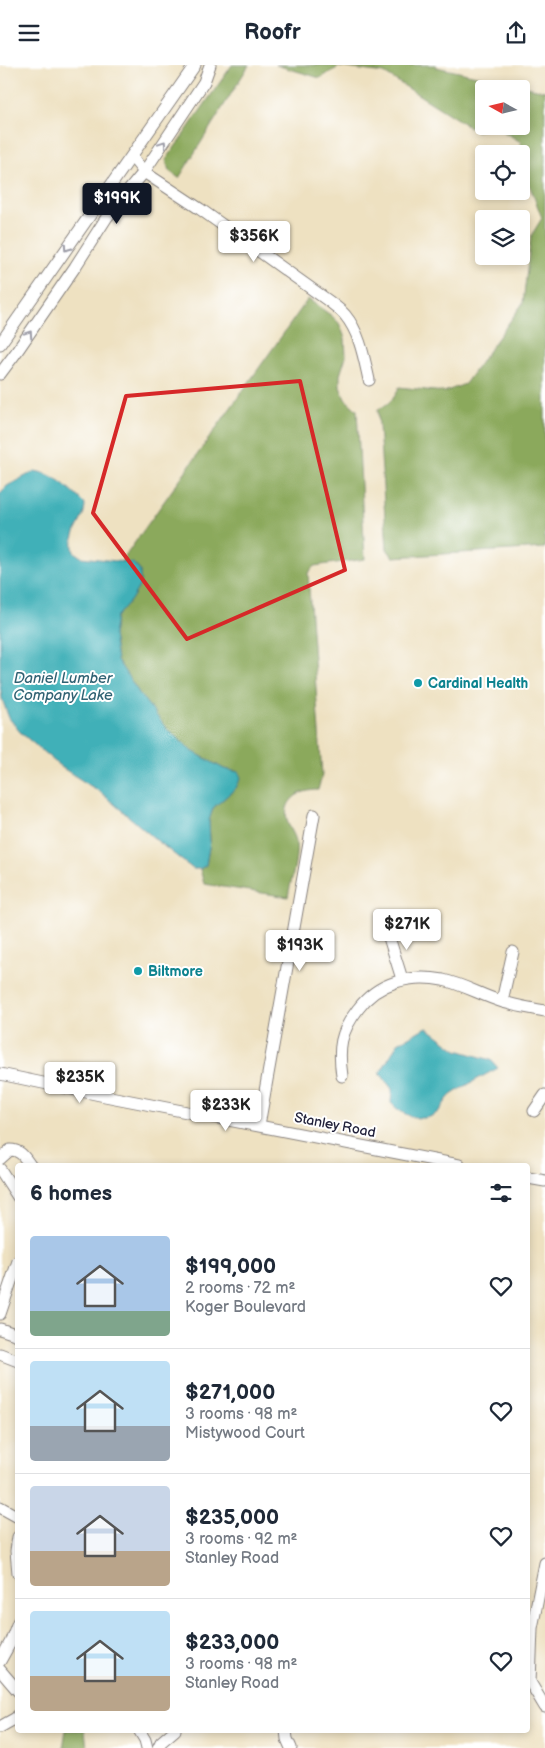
<!DOCTYPE html>
<meta charset="utf-8">
<style>
:root{--surface:#fff;--page:#f2f2f3;--text:#1f2937;--muted:#747a83;--line:#e0e1e3;--accent:#111827}
body{margin:0;font-family:"Balsamiq Sans",sans-serif;background:var(--page);color:var(--text);height:100vh;display:flex;flex-direction:column;font-size:19px;white-space:nowrap}
*{box-sizing:border-box;margin:0}
p{font-size:16px;color:var(--muted)}
.icon{flex:none;width:28px;height:28px;fill:none;stroke:currentColor;stroke-width:2;stroke-linecap:round;stroke-linejoin:round}
.map{position:relative;flex:1;overflow:hidden}
.details{position:absolute;left:15px;top:1098px;width:515px;height:570px;display:flex;flex-direction:column;background:var(--surface);border-radius:5px;box-shadow:0 2px 8px #0003}
.details>*{flex:none}
.needle{width:32px;rotate:278deg}
.buttons{position:absolute;left:475px;top:15px;display:grid;gap:10px}
.buttons a{display:grid;place-items:center;width:55px;height:55px;border-radius:5px;background:var(--surface);box-shadow:0 2px 8px #0003;font-size:25px}
.price{position:absolute;translate:-50% -42px;padding:0 11px;border-radius:5px;background:#fff;color:#222;font-size:16px;line-height:32px;filter:drop-shadow(0 1px 2px #0008)}
.price::after{content:'';position:absolute;left:50%;top:30px;width:15px;height:11px;margin-left:-8px;background:inherit;clip-path:polygon(0 0,100% 0,50% 100%)}
.price.selected{background:var(--accent);color:#fff}
ul{padding:0;list-style:none}
li{display:flex;align-items:center;gap:15px;height:125px;padding:0 15px}
li+li{border-top:1px solid var(--line)}
li span{display:grid;place-items:center;flex:none;width:140px;height:100px;border-radius:5px;color:#555}
li>.icon{margin-inline-start:auto}
span .icon{width:60px;height:60px;fill:#fffc;stroke-width:1}
li b{font-size:21px}
h2{display:flex;justify-content:space-between;align-items:center;height:60px;padding:0 15px;font-size:21px}
header{display:flex;justify-content:space-between;align-items:center;height:65px;padding:0 15px;background:var(--surface);font-size:22px;font-weight:800}
.map>svg:first-child{display:block}
</style>
<header><svg class="icon" aria-label="menu" viewBox="0 0 24 24"><path d="M4 6h16M4 12h16M4 18h16"/></svg>Roofr<svg class="icon" aria-label="share" viewBox="0 0 24 24"><path d="M12 15V3M7 8l5-5 5 5M5 13v7h14v-7"/></svg></header>
<div class="map">
<svg width="545" height="1683" viewBox="0 0 545 1683">
<rect width="100%" height="100%" fill="#fff"/>
<filter id="ink" filterUnits="userSpaceOnUse"><feTurbulence type="fractalNoise" baseFrequency=".02" numOctaves="2"/><feDisplacementMap in="SourceGraphic" scale="10" xChannelSelector="R" yChannelSelector="G"/><feConvolveMatrix kernelMatrix="1 2 1 2 8 2 1 2 1" color-interpolation-filters="sRGB"/></filter>
<filter id="wash" filterUnits="userSpaceOnUse"><feTurbulence type="fractalNoise" baseFrequency=".0096" numOctaves="4" result="noise"/><feDisplacementMap in="SourceGraphic" scale="20" xChannelSelector="R" yChannelSelector="G"/><feGaussianBlur stdDeviation="1.12" result="paint"/><feColorMatrix in="noise" values="0 0 0 0 0 0 0 0 0 0 0 0 0 0 0 0 0 1.4 0 .05"/><feComposite in="paint" operator="in"/></filter>
<g filter="url(#wash)">
<rect width="100%" height="100%" fill="#eee1c1"/>
<g fill="#8ba95b" stroke="#56664b" fill-rule="evenodd">
<path d="M232,0H249L179,113L169,106L166,95Z"/>
<path d="M276,0H436V2L545,26V483L393,492L387,484L378,345C389,338 395,334 399,322L444,327L465,319L523,238L531,171L542,153L521,98V89H518L521,77L497,63L476,66L384,8L339,2L320,13ZM484,24H521V61H484Z"/>
<path d="M308,234L332,251L339,258L345,273L346,291L340,310V322L345,334L357,345L365,494L314,501L308,508L322,710L318,725C300,725 283,734 287,755C289,763 295,769 296,777C298,795 291,814 288,832L204,819L200,804L206,800L210,777L209,756L213,743L236,723L239,707L224,704L192,686L167,664L141,631L117,595L113,570L116,552L131,535L140,519V505L133,498L121,497Z"/>
<path d="M66,1665H85L87,1683H63Z"/>
</g>
<g fill="#40b0b8" stroke="#31697a">
<path d="M35,406C58,410 68,423 85,439C85,458 68,467 74,487L81,492L133,498L140,506V520L131,535L116,552L113,570L117,595L141,631L167,664L192,686L224,704L239,707L241,713L236,723L213,743L209,756L210,777L206,800L200,804H193L161,779L100,727L61,702L20,667L9,653L2,634L0,618V428L7,421Z"/>
<path d="M426,962L457,985L491,995L498,1003C483,1011 468,1019 454,1028C447,1032 444,1040 439,1046C424,1060 403,1051 391,1038L392,1024L380,1008L398,978Z"/>
</g>
</g>
<g filter="url(#ink)">
<g fill="none" stroke-linecap="round" stroke-linejoin="round">
<defs>
<g id="minor">
<path d="M132,92L144,107L200,144L330,237C335,241 341,245 345,250C360,268 364,293 369,315"/>
<path d="M0,279L195,0"/>
<path d="M0,309L15,289L75,202L107,152L144,107L204,17L210,0"/>
<path d="M387,866L402,914"/>
<path d="M502,936L513,887"/>
<path d="M0,1009L105,1031L459,1100"/>
<path d="M342,1011C338,983 340,967 358,944C378,917 410,909 443,915C462,919 481,930 500,936C515,941 530,943 545,946"/>
<path d="M534,1046L545,1030"/>
<path d="M259,1060L314,750"/>
<path d="M0,1094L10,1085C21,1085 24,1092 30,1100"/>
<path d="M0,1104L18,1132"/>
<path d="M528,1113L545,1116"/>
<path d="M0,1249L18,1196"/>
<path d="M0,1264L18,1270"/>
<path d="M0,1289L18,1296"/>
<path d="M0,1442L18,1452"/>
<path d="M18,1472L16,1486L18,1508"/>
<path d="M545,1498L532,1563L530,1617L545,1642"/>
<path d="M0,1596L10,1578L18,1557"/>
<path d="M0,1605L18,1626"/>
<path d="M0,1662L16,1653L18,1650"/>
<path d="M139,1665L145,1675L147,1683"/>
<path d="M286,1665L287,1674L291,1683"/>
<path d="M158,1683L161,1677L175,1665"/>
</g>
</defs>
<use href="#minor" stroke="#88827e" stroke-width="13"/>
<use href="#minor" stroke="#fff" stroke-width="11"/>
</g>
<defs><path id="oneway-chevron" d="M-2-3.5L2.5 0L-2 3.5" fill="none" stroke-width="1.6" stroke-linecap="round" stroke-linejoin="round" transform="scale(1.25)"/></defs>
<g stroke="#9c9ca7">
<use href="#oneway-chevron" transform="translate(163 79) rotate(-56)"/>
<use href="#oneway-chevron" transform="translate(67 183) rotate(125)"/>
<use href="#oneway-chevron" transform="translate(29 269) rotate(-56)"/>
</g>
</g>
<path fill="none" stroke="#d62828" stroke-width="4" stroke-linejoin="round" d="M300,316L345,505L187,574L93,448L126,331Z"/>
<g fill="#0f9aa8" stroke="#fff" stroke-width="2">
<circle cx="418" cy="618" r="5"/>
<circle cx="138" cy="906" r="5"/>
</g>
<g text-anchor="middle" dominant-baseline="central" stroke-width="4" stroke-linejoin="round" paint-order="stroke">
<g font-size="14" font-weight="bold" fill="#0d838f" stroke="#fff" text-anchor="start">
<text x="428" y="618">Cardinal Health</text>
<text x="148" y="906">Biltmore</text>
</g>
<g font-size="14" fill="#22223b" stroke="#fff">
<text transform="translate(335 1060) rotate(11)">Stanley Road</text>
</g>
<g font-size="15" font-style="italic" fill="#306273" stroke="#fff">
<text x="63" y="613">Daniel Lumber<tspan x="63" dy="17">Company Lake</tspan></text>
</g>
</g>
</svg>
<div class="buttons">
<a><svg class="needle" viewBox="-14 -14 28 28"><path d="M0-13l5 13h-10z" fill="#e53935"/><path d="M0 13l5-13h-10z" fill="#747a83"/></svg></a>
<a><svg class="icon" aria-label="locate" viewBox="0 0 24 24"><circle cx="12" cy="12" r="6"/><path d="M12 2v4M12 18v4M2 12h4M18 12h4"/></svg></a>
<a><svg class="icon" aria-label="layers" viewBox="0 0 24 24"><path d="M12 4l9 5-9 5-9-5zM3 14l9 5 9-5"/></svg></a>
</div>
<b class="price selected" style="left:117px;top:160px">$199K</b>
<b class="price" style="left:254px;top:198px">$356K</b>
<b class="price" style="left:407px;top:886px">$271K</b>
<b class="price" style="left:300px;top:907px">$193K</b>
<b class="price" style="left:80px;top:1039px">$235K</b>
<b class="price" style="left:226px;top:1067px">$233K</b>
<section class="details">
<h2>6 homes<svg class="icon" aria-label="filters" viewBox="0 0 24 24"><path d="M4 7h16M4 17h16"/><circle cx="9" cy="7" r="2"/><circle cx="15" cy="17" r="2"/></svg></h2>
<ul>
<li><span style="background:linear-gradient(#a9c7e8 75%,#7fa58c 0)"><svg class="icon" aria-label="home" viewBox="0 0 24 24"><path d="M3 11l9-7 9 7M6 9v11h12V9"/></svg></span><div><b>$199,000</b><p>2 rooms · 72 m²</p><p>Koger Boulevard</p></div><svg class="icon" aria-label="heart" viewBox="0 0 24 24"><path d="M12 20l-8-8c-3-5 5-10 8-4 3-6 11-1 8 4z"/></svg></li>
<li><span style="background:linear-gradient(#bfe0f5 65%,#9aa5b1 0)"><svg class="icon" aria-label="home" viewBox="0 0 24 24"><path d="M3 11l9-7 9 7M6 9v11h12V9"/></svg></span><div><b>$271,000</b><p>3 rooms · 98 m²</p><p>Mistywood Court</p></div><svg class="icon" aria-label="heart" viewBox="0 0 24 24"><path d="M12 20l-8-8c-3-5 5-10 8-4 3-6 11-1 8 4z"/></svg></li>
<li><span style="background:linear-gradient(#c9d6e8 65%,#b9a48a 0)"><svg class="icon" aria-label="home" viewBox="0 0 24 24"><path d="M3 11l9-7 9 7M6 9v11h12V9"/></svg></span><div><b>$235,000</b><p>3 rooms · 92 m²</p><p>Stanley Road</p></div><svg class="icon" aria-label="heart" viewBox="0 0 24 24"><path d="M12 20l-8-8c-3-5 5-10 8-4 3-6 11-1 8 4z"/></svg></li>
<li><span style="background:linear-gradient(#bfe0f5 65%,#b9a48a 0)"><svg class="icon" aria-label="home" viewBox="0 0 24 24"><path d="M3 11l9-7 9 7M6 9v11h12V9"/></svg></span><div><b>$233,000</b><p>3 rooms · 98 m²</p><p>Stanley Road</p></div><svg class="icon" aria-label="heart" viewBox="0 0 24 24"><path d="M12 20l-8-8c-3-5 5-10 8-4 3-6 11-1 8 4z"/></svg></li>
</ul>
</section>
</div>
